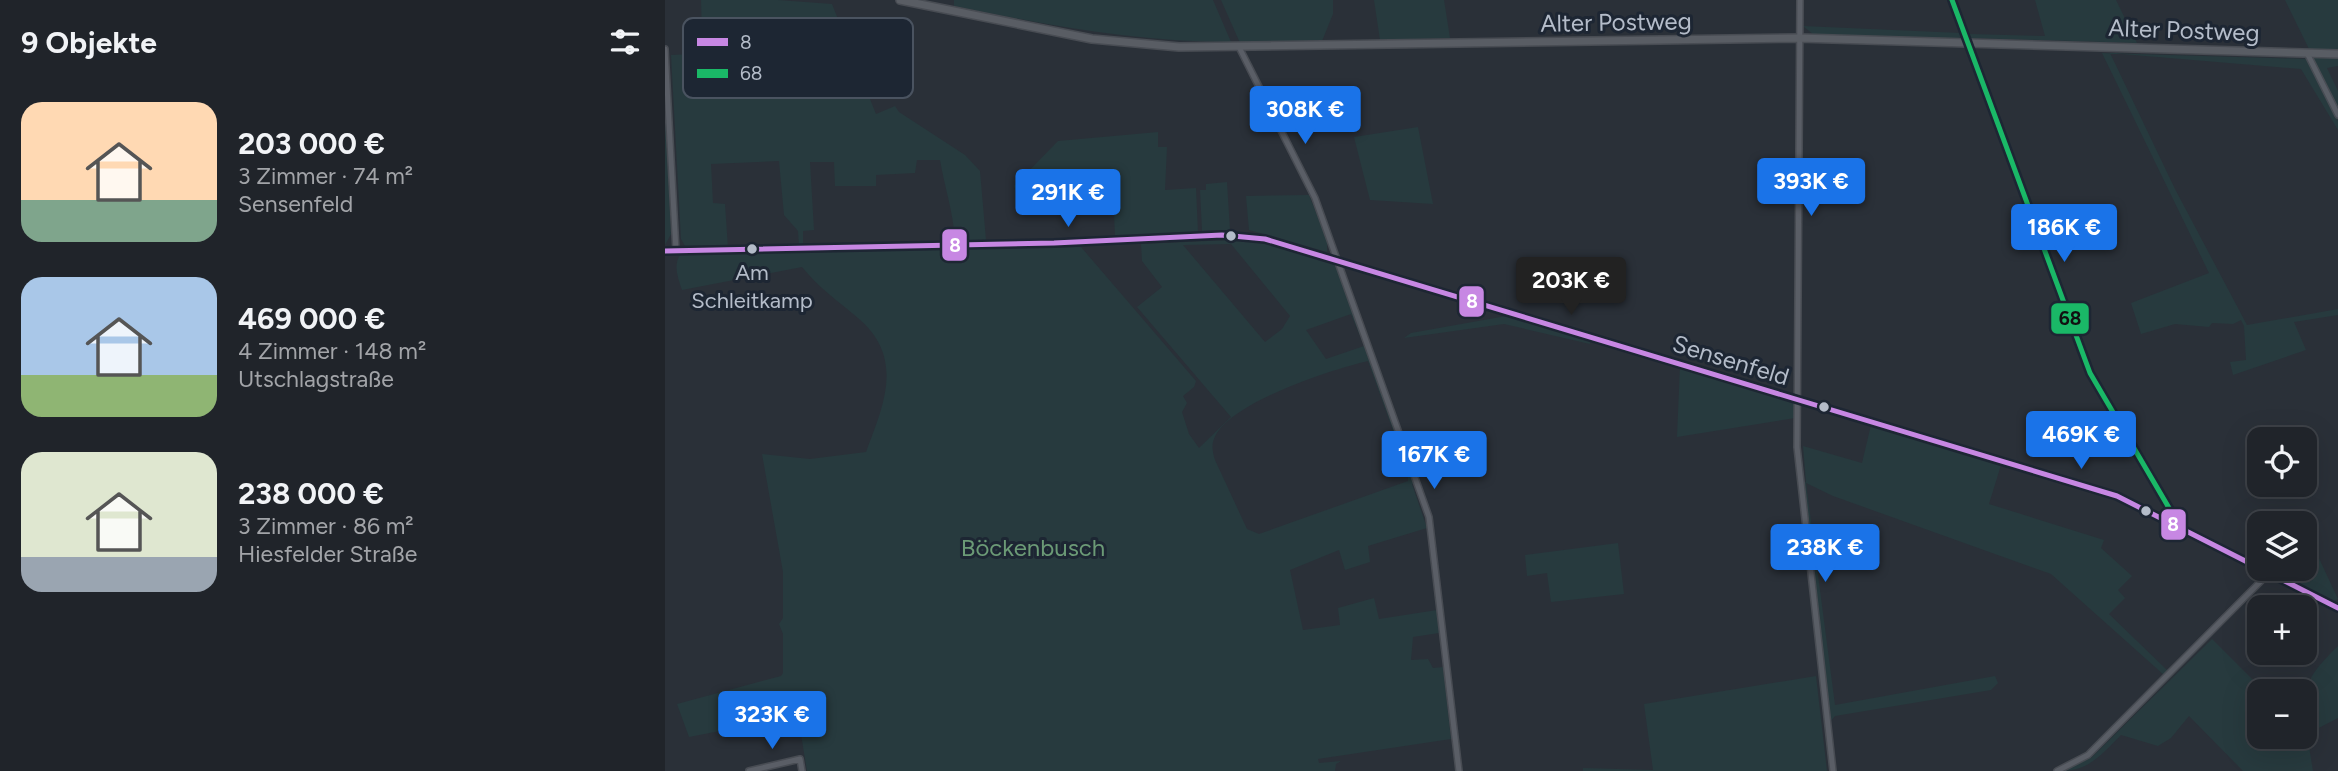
<!DOCTYPE html>
<html lang="de">
<meta charset="utf-8">
<style>
:root{--surface:#20242a;--page:#282c32;--text:#f1f3f6;--muted:#a2a4a8;--line:#3d4147;--accent:#1a73e8}
body{margin:0;font-family:Figtree,sans-serif;background:var(--page);color:var(--text);height:100vh;display:flex;flex-direction:column;font-size:26px;white-space:nowrap}
*{box-sizing:border-box;margin:0}
p{font-size:23px;color:var(--muted)}
.icon{flex:none;width:38px;height:38px;fill:none;stroke:currentColor;stroke-width:2;stroke-linecap:round;stroke-linejoin:round}
.map{position:relative;flex:1;overflow:hidden}
.details{display:flex;flex-direction:column;background:var(--surface);width:665px}
.details>*{flex:none}
.controls{position:absolute;left:1582px;top:427px;display:grid;gap:14px}
.controls a{display:grid;place-items:center;width:70px;height:70px;border-radius:14px;background:var(--surface);box-shadow:0 7px 28px #0002,0 0 0 2px var(--line);font-size:35px}
.price{position:absolute;translate:-50% -60px;padding:0 16px;border-radius:7px;background:var(--accent);color:#fff;font-size:23px;line-height:46px;filter:drop-shadow(0 2px 4px #0008)}
.price::after{content:'';position:absolute;left:50%;top:42px;width:21px;height:16px;margin-left:-10px;background:inherit;clip-path:polygon(0 0,100% 0,50% 100%)}
.price.active{background:#222;color:#fff}
ul{padding:0;list-style:none}
li{display:flex;align-items:center;gap:21px;height:175px;padding:0 21px}
li span{display:grid;place-items:center;flex:none;width:196px;height:140px;border-radius:21px;color:#555}
li>.icon{margin-inline-start:auto}
span .icon{width:84px;height:84px;fill:#fffc;stroke-width:1}
li b{font-size:30px}
h2{display:flex;justify-content:space-between;align-items:center;height:84px;padding:0 21px;font-size:30px}
main{display:flex;flex:1;min-height:0}
.map>svg:first-child{display:block}
</style>
<main>
<section class="details">
<h2>9 Objekte<svg class="icon" aria-label="filters" viewBox="0 0 24 24"><path d="M4 7h16M4 17h16"/><circle cx="9" cy="7" r="2"/><circle cx="15" cy="17" r="2"/></svg></h2>
<ul>
<li><span style="background:linear-gradient(#ffd9b3 70%,#7fa58c 0)"><svg class="icon" aria-label="home" viewBox="0 0 24 24"><path d="M3 11l9-7 9 7M6 9v11h12V9"/></svg></span><div><b>203 000 €</b><p>3 Zimmer · 74 m²</p><p>Sensenfeld</p></div></li>
<li><span style="background:linear-gradient(#a9c7e8 70%,#8fb573 0)"><svg class="icon" aria-label="home" viewBox="0 0 24 24"><path d="M3 11l9-7 9 7M6 9v11h12V9"/></svg></span><div><b>469 000 €</b><p>4 Zimmer · 148 m²</p><p>Utschlagstraße</p></div></li>
<li><span style="background:linear-gradient(#dfe7d0 75%,#9aa5b1 0)"><svg class="icon" aria-label="home" viewBox="0 0 24 24"><path d="M3 11l9-7 9 7M6 9v11h12V9"/></svg></span><div><b>238 000 €</b><p>3 Zimmer · 86 m²</p><p>Hiesfelder Straße</p></div></li>
</ul>
</section>
<div class="map">
<svg width="1673" height="771" viewBox="0 0 1673 771">
<rect width="100%" height="100%" fill="#2a3038"/>
<g fill="#273a3e" fill-rule="evenodd">
<path d="M36,0H113L167,4L211,114L230,106L234,112L300,155L315,171L321,240H290C288,211 280,189 275,160H252L250,173L211,175V186H170L169,162H145L149,230L138,231V246H134L133,231L119,215L114,161L46,164L48,203L60,204L63,248L20,246L16,239L6,55L47,53L37,36Z"/>
<path d="M289,0H548L566,42C472,42 382,25 289,6Z"/>
<path d="M556,0H668V14L657,41L575,43Z"/>
<path d="M709,0H779L785,38L715,40Z"/>
<path d="M1370,0H1451L1472,43L1305,38L1304,34L1380,36Z"/>
<path d="M1620,0H1673V49H1644Z"/>
<path d="M1138,26L1296,33L1297,36L1292,39L1149,35Z"/>
<path d="M1437,53L1643,59L1673,121V130L1636,69L1445,53L1510,189L1582,325L1673,309V315L1629,322L1641,350L1568,375L1565,362L1581,360L1579,326L1576,320L1568,324L1547,323L1544,327L1510,324L1476,334L1466,303L1544,273Z"/>
<path d="M1648,57L1673,58V66L1662,68L1673,91V112Z"/>
<path d="M0,108L6,234L0,245Z"/>
<path d="M753,127L768,204L705,200L689,137Z"/>
<path d="M493,132V147H502L500,190L531,188L533,232L450,236L448,193L355,199L349,186L393,141Z"/>
<path d="M562,182L565,230L537,231L535,190H541V184Z"/>
<path d="M644,195L662,240V252L584,230L581,196Z"/>
<path d="M586,239L663,260L672,266L697,332L695,336L686,314L641,330L661,359L699,346L750,483L747,484L762,528L703,546L705,562L680,570L674,550L625,570L638,630L675,625L673,608L709,598L714,619L772,610L774,633L748,637L746,660L763,659L768,668L778,667L786,739L653,759L654,763L676,761L671,764L670,771H142L133,716L24,737L12,704L116,676L118,673V634L114,624L118,618V572L97,454L145,459L201,452C219,404 240,358 193,318C173,301 154,288 137,267L17,290C13,278 8,266 15,255L416,247L531,381L529,387L518,396L522,403L517,412L524,434L534,448L566,417L472,307L497,287L477,261L476,244ZM566,244L625,316L617,329L600,342L518,245ZM703,361L743,472V481L594,534L582,529L550,460C548,453 546,446 549,439C562,403 668,369 703,361Z"/>
<path d="M841,316L925,340V344L839,324L739,338L746,333Z"/>
<path d="M1015,365L1130,398V418L1012,437Z"/>
<path d="M1206,425L1336,465L1324,504L1439,540L1436,548L1467,576L1453,590L1460,598L1444,614L1503,671L1499,675L1386,574L1168,496L1141,483L1170,705L1330,676L1333,683L1326,690L1170,716L1165,722L1137,483L1141,482L1138,446L1197,463Z"/>
<path d="M1645,539L1673,599L1667,602L1602,569H1640V542Z"/>
<path d="M953,543L959,594L886,602L882,573L862,576L860,555Z"/>
<path d="M1547,639L1599,691H1594V737H1640C1640,687 1636,682 1673,646V718L1642,734L1648,771H1578L1524,716L1506,738L1493,746L1456,735C1438,753 1424,771 1397,771L1426,758Z"/>
<path d="M1151,676L1162,771H918V768L988,770L979,704Z"/>
</g>
<g fill="none" stroke-linecap="round" stroke-linejoin="round">
<defs>
<g id="minor">
<path d="M1135,0L1132,447L1168,771"/>
<path d="M1287,0L1425,373L1513,524"/>
<path d="M574,47L650,198L764,517L794,771"/>
<path d="M0,49L11,251"/>
<path d="M1642,53L1673,115"/>
<path d="M0,251L389,243L557,235L600,239L1452,496L1673,608"/>
<path d="M84,771L135,759L137,771"/>
<path d="M1392,771L1423,755L1603,574"/>
</g>
<path id="secondary" d="M235,0L427,39L514,47L1134,38L1673,54"/>
</defs>
<use href="#minor" stroke="#484c53" stroke-width="8"/>
<use href="#secondary" stroke="#484c53" stroke-width="10"/>
<use href="#minor" stroke="#5a5e66" stroke-width="5"/>
<use href="#secondary" stroke="#595d64" stroke-width="7"/>
<defs>
<path id="bus-1" d="M0,251L389,243L557,235L600,239L1452,496L1673,608"/>
<path id="bus-2" d="M1287,0L1425,373L1514,525"/>
</defs>
<use href="#bus-1" stroke="#1d2633" stroke-width="10"/>
<use href="#bus-2" stroke="#1d2633" stroke-width="10"/>
<use href="#bus-1" stroke="#c787e3" stroke-width="5"/>
<use href="#bus-2" stroke="#1ab867" stroke-width="5"/>
</g>
<g fill="#b4bcc9" stroke="#1d2633" stroke-width="2.5">
<circle cx="566" cy="236" r="6"/>
<circle cx="87" cy="249" r="6"/>
<circle cx="1159" cy="407" r="6"/>
<circle cx="1481" cy="511" r="6"/>
</g>
<g text-anchor="middle" dominant-baseline="central" stroke-width="6" stroke-linejoin="round" paint-order="stroke">
<g font-size="22" fill="#b4bcc9" stroke="#1d2633">
<text x="87" y="272">Am<tspan x="87" dy="28">Schleitkamp</tspan></text>
</g>
<g font-size="24" fill="#b4bcc9" stroke="#1d2633">
<text transform="translate(951 22) rotate(-1)">Alter Postweg</text>
<text transform="translate(1519 30) rotate(2)">Alter Postweg</text>
<text transform="translate(1066 360) rotate(17)">Sensenfeld</text>
</g>
<g font-size="24" fill="#6b9a76" stroke="#1d2633">
<text x="368" y="547">Böckenbusch</text>
</g>
</g>
<rect x="18" y="18" width="230" height="80" rx="10" fill="#1d2633" stroke="#4a5360" stroke-width="2"/>
<rect x="32" y="38" width="31" height="8" fill="#c787e3"/>
<rect x="32" y="69" width="31" height="9" fill="#1ab867"/>
<g font-size="19" fill="#b4bcc9">
<text x="75" y="49">8</text>
<text x="75" y="80">68</text>
</g>
<g stroke="#1d2633" stroke-width="2.5">
<rect x="276" y="228" width="27" height="34" rx="7" fill="#c787e3"/>
<rect x="793" y="285" width="27" height="33" rx="7" fill="#c787e3"/>
<rect x="1385" y="302" width="40" height="33" rx="7" fill="#1ab867"/>
<rect x="1495" y="508" width="27" height="33" rx="7" fill="#c787e3"/>
</g>
<g font-size="19" text-anchor="middle" font-weight="bold" fill="#fff">
<text x="290" y="252">8</text>
<text x="807" y="308">8</text>
<text x="1508" y="531">8</text>
</g>
<g font-size="19" text-anchor="middle" font-weight="bold" fill="#111">
<text x="1405" y="325">68</text>
</g>
</svg>
<div class="controls">
<a><svg class="icon" aria-label="locate" viewBox="0 0 24 24"><circle cx="12" cy="12" r="6"/><path d="M12 2v4M12 18v4M2 12h4M18 12h4"/></svg></a>
<a><svg class="icon" aria-label="layers" viewBox="0 0 24 24"><path d="M12 4l9 5-9 5-9-5zM3 14l9 5 9-5"/></svg></a>
<a>+</a>
<a>−</a>
</div>
<b class="price" style="left:640px;top:146px">308K €</b>
<b class="price" style="left:1146px;top:218px">393K €</b>
<b class="price" style="left:403px;top:229px">291K €</b>
<b class="price" style="left:1399px;top:264px">186K €</b>
<b class="price active" style="left:906px;top:317px">203K €</b>
<b class="price" style="left:1416px;top:471px">469K €</b>
<b class="price" style="left:769px;top:491px">167K €</b>
<b class="price" style="left:1160px;top:584px">238K €</b>
<b class="price" style="left:107px;top:751px">323K €</b>
</div>
</main>
